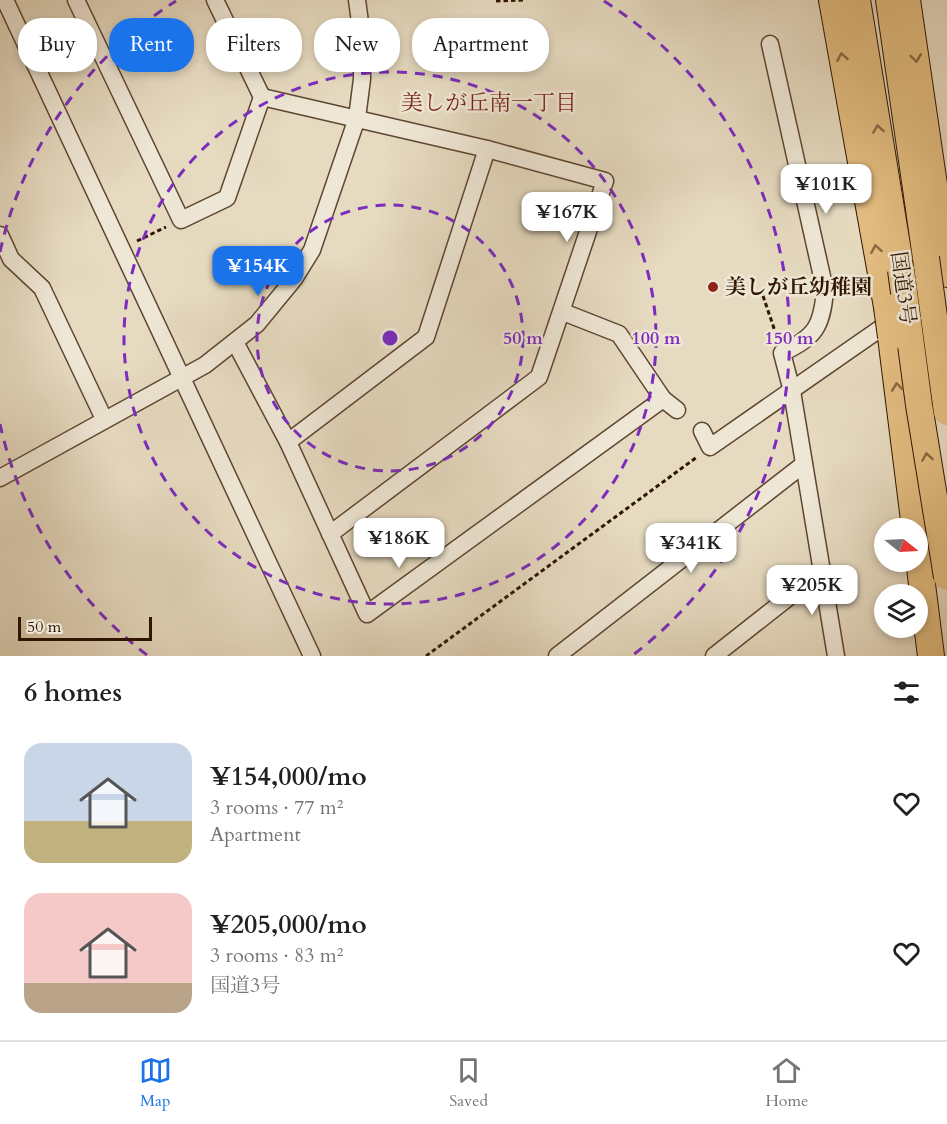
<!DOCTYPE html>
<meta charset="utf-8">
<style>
:root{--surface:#fff;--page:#f6f6f6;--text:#202124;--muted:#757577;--line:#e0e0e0;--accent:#1a73e8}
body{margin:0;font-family:Cardo,"Noto Serif JP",serif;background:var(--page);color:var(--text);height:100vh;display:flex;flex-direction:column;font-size:22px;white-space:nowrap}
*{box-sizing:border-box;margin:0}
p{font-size:20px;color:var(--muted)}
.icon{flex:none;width:33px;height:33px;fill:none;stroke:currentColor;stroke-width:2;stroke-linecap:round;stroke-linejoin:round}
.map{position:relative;height:656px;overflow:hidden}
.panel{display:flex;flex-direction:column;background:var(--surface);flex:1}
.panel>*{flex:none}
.hud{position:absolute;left:18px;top:18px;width:600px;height:54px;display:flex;gap:12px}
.needle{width:39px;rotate:108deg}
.fabs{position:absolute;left:874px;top:518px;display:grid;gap:12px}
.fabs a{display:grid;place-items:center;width:54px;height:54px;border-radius:50%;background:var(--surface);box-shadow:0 3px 9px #0003;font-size:30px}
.scale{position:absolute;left:18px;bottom:15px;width:134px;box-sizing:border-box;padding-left:6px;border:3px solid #301501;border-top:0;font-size:16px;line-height:21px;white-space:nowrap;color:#301501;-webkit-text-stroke:4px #efe7d6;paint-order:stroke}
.price{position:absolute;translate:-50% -51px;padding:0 14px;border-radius:12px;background:#fff;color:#222;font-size:20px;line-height:39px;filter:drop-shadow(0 2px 3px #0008)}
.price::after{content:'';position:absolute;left:50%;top:36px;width:18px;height:14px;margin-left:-9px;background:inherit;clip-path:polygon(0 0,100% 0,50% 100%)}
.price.active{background:var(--accent);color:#fff}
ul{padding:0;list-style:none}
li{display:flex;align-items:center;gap:18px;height:150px;padding:0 24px}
li span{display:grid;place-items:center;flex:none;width:168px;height:120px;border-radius:18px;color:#555}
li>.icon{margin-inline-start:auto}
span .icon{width:72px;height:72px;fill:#fffc;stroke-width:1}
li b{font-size:26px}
h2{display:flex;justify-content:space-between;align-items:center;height:72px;padding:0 24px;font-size:26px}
.pill{padding:0 21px;border-radius:24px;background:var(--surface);box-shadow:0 3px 9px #0003;font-size:21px;line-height:54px}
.pill.active{background:var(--accent);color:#fff}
.tab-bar{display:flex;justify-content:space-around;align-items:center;height:84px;border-top:2px solid var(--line);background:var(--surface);font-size:16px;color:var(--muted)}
.tab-bar a{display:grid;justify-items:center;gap:3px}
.tab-bar .active{color:var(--accent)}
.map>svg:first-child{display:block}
</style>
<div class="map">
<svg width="947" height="656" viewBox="0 0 947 656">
<rect width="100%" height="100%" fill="#e6dac0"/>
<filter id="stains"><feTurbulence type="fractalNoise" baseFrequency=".00333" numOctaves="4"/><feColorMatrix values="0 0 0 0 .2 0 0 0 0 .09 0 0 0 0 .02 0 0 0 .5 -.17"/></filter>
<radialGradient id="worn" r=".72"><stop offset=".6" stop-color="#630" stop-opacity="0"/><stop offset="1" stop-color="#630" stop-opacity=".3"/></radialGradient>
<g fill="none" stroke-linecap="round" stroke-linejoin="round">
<defs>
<g id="minor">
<path d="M5,0L312,656"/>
<path d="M76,0L181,220L227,198L262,97L215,0"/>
<path d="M770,44L825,290C822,327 815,337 782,353L792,391L836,656"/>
<path d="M262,97L487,149L605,181L539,377L330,534"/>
<path d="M0,235L11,259L42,288L104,419"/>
<path d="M563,312L619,334L663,399L677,410"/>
<path d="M235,342L288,442L367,614L663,399"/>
<path d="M702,431L710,447L894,319"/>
<path d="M288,442L426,337L487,149"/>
<path d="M0,478L205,365L257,324L294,279L312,250L357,118L362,79V37L357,0"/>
<path d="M557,656L804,464"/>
<path d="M714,656L822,571"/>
</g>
<g id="highway">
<path d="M832,0L887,307"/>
<path d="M857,0L901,270"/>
<path d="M889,0L926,258"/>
<path d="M907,0L947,274"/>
<path d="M891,337L915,528"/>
<path d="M918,552L931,656"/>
</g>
</defs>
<use href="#minor" stroke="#5e4631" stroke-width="19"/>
<use href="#highway" stroke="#301501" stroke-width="28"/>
<g stroke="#301501" stroke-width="3" stroke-dasharray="4.5 3" stroke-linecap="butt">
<path d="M496,1L524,0"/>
<path d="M137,241L166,227"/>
<path d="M763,296L777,337"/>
<path d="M426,656L697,457"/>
</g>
<use href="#minor" stroke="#efe7d6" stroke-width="16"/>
<use href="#highway" stroke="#e3bd80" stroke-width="26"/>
<defs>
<g id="highway-bridge">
<path d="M926,258L947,412"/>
<path d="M901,270L919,405L947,577"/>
<path d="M887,307L891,337"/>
</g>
</defs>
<use href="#highway-bridge" stroke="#301501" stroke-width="28" stroke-linecap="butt"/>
<use href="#highway-bridge" stroke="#e3bd80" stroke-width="26"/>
</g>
<defs><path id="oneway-chevron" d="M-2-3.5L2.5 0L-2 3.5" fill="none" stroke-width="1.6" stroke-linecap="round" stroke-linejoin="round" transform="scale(1.5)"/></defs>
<g stroke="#8a6940">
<use href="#oneway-chevron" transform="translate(842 57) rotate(-100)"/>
<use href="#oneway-chevron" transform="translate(916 58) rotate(82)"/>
<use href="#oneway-chevron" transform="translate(878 129) rotate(-99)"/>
<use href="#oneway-chevron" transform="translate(876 249) rotate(-100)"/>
<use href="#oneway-chevron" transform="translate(897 387) rotate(-97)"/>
<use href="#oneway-chevron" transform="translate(927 457) rotate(-99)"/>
</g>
<g fill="none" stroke="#7b2cbf" stroke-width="3" stroke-dasharray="10 8">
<circle cx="390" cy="338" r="133"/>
<circle cx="390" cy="338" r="266"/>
<path d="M147 655A399 399 0 0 1 0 424M0 252A399 399 0 0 1 176 1M604 1A399 399 0 0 1 633 655"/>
</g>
<circle fill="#8f2418" stroke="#efe7d6" stroke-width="2" cx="713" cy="287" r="6"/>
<g text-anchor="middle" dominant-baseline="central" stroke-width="5" stroke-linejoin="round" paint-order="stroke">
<g font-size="21" font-weight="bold" fill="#301501" stroke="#efe7d6" text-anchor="start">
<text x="725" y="287">美しが丘幼稚園</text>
</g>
<g font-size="21" fill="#301501" stroke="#efe7d6">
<text transform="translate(903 288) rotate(82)">国道3号</text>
</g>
<g font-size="22" fill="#7a1f14" stroke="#efe7d6">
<text x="489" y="103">美しが丘南一丁目</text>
</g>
</g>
<circle cx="390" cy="338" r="9" fill="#7b2cbf" stroke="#efe7d6" stroke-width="3"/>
<g font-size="18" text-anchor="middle" font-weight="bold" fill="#7b2cbf" stroke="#efe7d6" stroke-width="5" stroke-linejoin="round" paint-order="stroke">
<text x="523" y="344">50 m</text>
<text x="656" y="344">100 m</text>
<text x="789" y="344">150 m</text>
</g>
<rect width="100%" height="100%" filter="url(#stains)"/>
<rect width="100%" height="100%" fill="url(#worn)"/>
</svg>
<div class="fabs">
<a><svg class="needle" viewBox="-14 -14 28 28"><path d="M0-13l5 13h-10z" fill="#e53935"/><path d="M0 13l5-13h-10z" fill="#757577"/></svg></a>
<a><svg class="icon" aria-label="layers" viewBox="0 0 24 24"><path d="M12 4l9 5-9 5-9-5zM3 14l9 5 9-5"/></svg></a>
</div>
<div class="scale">50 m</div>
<b class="price" style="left:826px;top:215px">¥101K</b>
<b class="price" style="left:567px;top:243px">¥167K</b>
<b class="price active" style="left:258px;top:297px">¥154K</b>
<b class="price" style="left:399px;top:569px">¥186K</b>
<b class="price" style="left:691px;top:574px">¥341K</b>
<b class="price" style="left:812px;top:616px">¥205K</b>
<div class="hud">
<a class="pill">Buy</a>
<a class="pill active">Rent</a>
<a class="pill">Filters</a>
<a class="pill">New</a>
<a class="pill">Apartment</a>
</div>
</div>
<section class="panel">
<h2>6 homes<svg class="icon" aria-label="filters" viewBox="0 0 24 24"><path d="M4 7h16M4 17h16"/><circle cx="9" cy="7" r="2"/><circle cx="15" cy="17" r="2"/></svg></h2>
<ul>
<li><span style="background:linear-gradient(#c9d6e8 65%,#c2b280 0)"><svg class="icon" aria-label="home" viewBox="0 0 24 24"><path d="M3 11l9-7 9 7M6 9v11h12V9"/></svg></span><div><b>¥154,000/mo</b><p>3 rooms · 77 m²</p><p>Apartment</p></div><svg class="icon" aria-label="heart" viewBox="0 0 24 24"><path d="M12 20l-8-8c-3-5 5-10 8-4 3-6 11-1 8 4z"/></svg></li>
<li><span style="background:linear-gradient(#f6c9c9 75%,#b9a48a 0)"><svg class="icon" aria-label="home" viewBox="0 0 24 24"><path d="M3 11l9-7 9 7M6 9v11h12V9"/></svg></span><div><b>¥205,000/mo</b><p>3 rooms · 83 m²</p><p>国道3号</p></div><svg class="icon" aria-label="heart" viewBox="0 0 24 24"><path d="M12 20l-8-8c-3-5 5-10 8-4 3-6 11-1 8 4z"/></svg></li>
</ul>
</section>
<nav class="tab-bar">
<a class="active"><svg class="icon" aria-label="map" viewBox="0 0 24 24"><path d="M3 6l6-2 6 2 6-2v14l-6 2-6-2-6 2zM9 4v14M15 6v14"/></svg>Map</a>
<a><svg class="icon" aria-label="saved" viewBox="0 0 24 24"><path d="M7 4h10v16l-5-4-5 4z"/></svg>Saved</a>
<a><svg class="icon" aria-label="home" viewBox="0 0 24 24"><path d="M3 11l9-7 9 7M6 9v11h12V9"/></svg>Home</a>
</nav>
